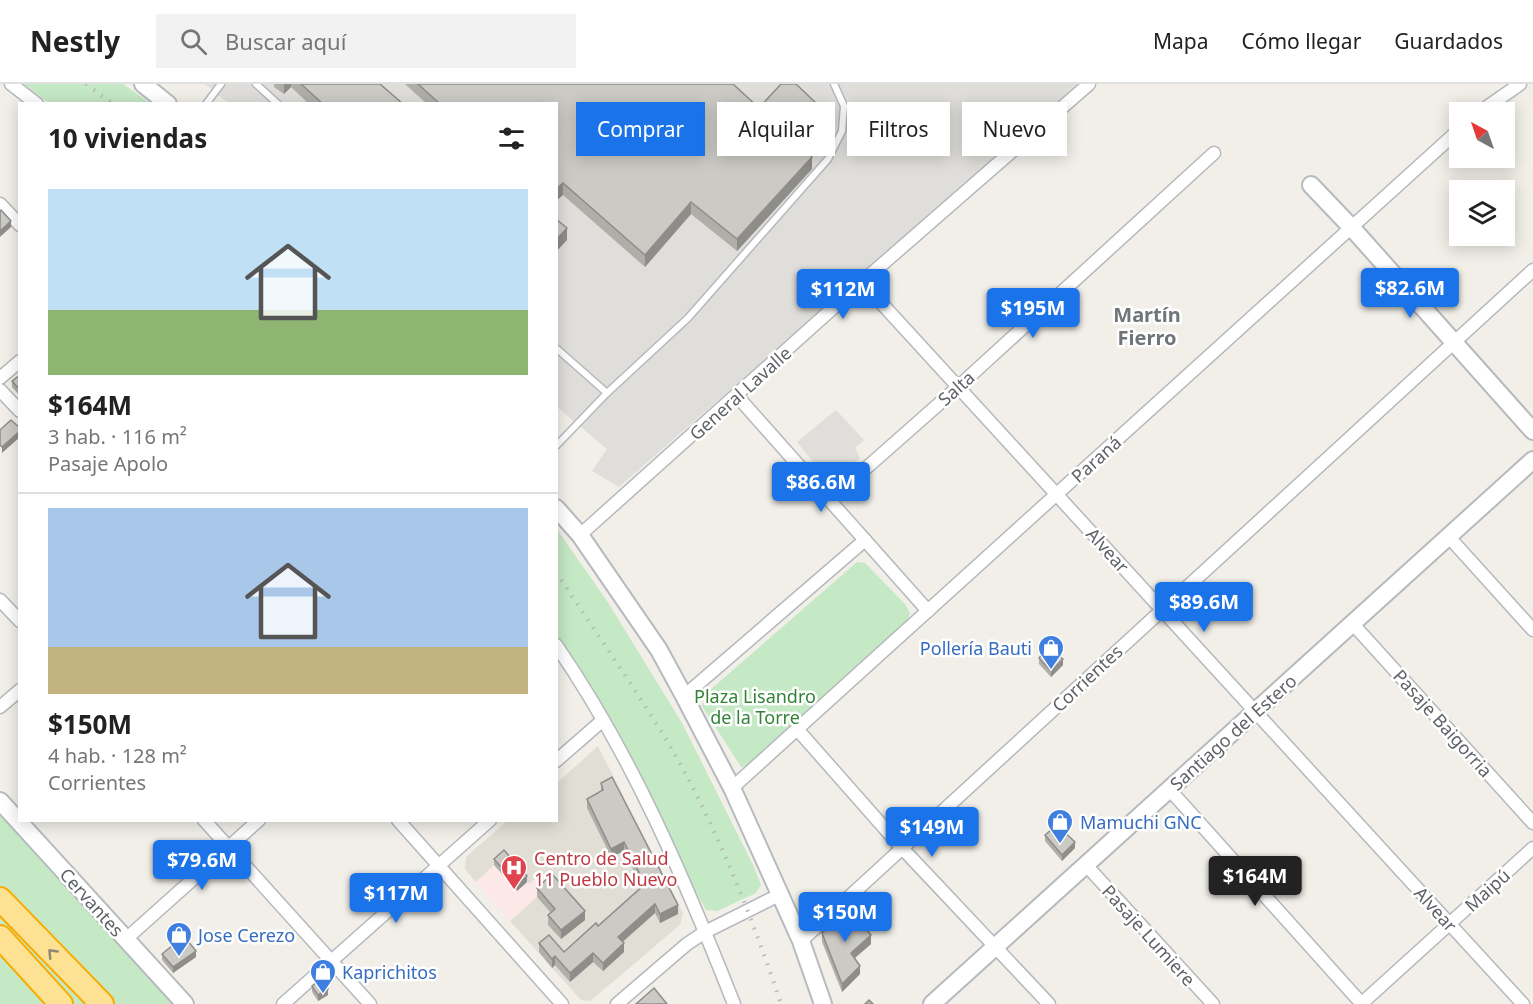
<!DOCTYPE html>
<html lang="es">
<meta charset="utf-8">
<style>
:root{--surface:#fff;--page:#f2f2f2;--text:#222;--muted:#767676;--line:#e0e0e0;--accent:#1a73e8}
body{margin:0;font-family:"Noto Sans",sans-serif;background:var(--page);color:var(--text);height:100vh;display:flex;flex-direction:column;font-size:22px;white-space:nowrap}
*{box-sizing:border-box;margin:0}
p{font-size:20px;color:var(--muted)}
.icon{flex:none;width:33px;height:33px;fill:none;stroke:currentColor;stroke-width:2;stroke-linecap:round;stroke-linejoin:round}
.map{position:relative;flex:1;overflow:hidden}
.panel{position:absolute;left:18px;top:18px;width:540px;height:720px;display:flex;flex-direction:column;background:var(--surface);border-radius:0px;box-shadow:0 3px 15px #0003}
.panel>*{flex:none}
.banner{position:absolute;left:576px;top:18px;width:570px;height:54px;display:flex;gap:12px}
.needle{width:39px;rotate:320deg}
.buttons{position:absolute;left:1449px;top:18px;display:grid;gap:12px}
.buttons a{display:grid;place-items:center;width:66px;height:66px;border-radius:0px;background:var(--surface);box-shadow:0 3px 15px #0003;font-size:30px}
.price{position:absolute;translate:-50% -51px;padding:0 14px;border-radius:6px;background:var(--accent);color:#fff;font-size:20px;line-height:39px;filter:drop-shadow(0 2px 3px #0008)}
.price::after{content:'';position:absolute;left:50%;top:36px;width:18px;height:14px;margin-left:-9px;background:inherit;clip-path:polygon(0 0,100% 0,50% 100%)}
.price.current{background:#222;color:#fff}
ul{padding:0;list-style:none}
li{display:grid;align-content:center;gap:12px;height:318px;padding:0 30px}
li+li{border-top:2px solid var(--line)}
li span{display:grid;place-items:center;height:186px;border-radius:0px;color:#555}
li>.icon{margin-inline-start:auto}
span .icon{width:108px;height:108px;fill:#fffc;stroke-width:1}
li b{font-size:26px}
h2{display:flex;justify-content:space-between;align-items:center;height:72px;padding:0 30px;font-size:26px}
.chip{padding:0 21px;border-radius:0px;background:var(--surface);box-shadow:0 3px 15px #0003;font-size:21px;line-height:54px}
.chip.current{background:var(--accent);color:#fff}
header{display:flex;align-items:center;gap:36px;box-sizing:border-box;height:84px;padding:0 30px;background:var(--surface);border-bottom:2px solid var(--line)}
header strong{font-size:28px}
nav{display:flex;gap:33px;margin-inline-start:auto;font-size:21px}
.search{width:420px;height:54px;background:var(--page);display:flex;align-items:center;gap:15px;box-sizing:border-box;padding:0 21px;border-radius:0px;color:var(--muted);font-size:22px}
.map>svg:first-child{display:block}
</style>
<header>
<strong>Nestly</strong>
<div class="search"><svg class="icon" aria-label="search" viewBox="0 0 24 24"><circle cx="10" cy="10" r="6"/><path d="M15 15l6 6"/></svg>Buscar aquí</div>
<nav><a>Mapa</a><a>Cómo llegar</a><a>Guardados</a></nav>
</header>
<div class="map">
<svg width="1533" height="920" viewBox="0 0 1533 920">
<rect width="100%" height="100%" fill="#f1efe8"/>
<g fill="#e0deda">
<path d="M205,0H1079L619,403L592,387L607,365L557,323L556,20L228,19Z"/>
<path d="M836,326L864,356L855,364L860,374L836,394L824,392L797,358Z"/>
</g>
<path fill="#e1ded6" d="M598,662L683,829L680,841L590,917L581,916L510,837L552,800L543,789L529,800L504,772L476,798L465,785L466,773L507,737L556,736L557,699Z"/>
<path fill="#fce8e6" d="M504,772L529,800L542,788L552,799L510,837L476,798Z"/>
<g fill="#c5e8c5">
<path d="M23,0H123L150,19H49Z"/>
<path d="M556,444L607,517L682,639L753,781L761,801L756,809L717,827L706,826L697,810L635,680L580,584L557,551Z"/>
<path d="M857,478L865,479L905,520L910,529L907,539L750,682L741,683L702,622L709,607Z"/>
<path d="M0,717L185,920H0Z"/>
</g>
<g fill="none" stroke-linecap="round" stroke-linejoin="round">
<defs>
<g id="lane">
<path d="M256,0L278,20"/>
<path d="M206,20L221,0"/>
<path d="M556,264L607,309"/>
<path d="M556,362L607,309L688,234L828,75L842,47L844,22L834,0"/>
</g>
<g id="street">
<path d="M11,0L37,20"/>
<path d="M1480,28L1520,0"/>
<path d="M0,120L20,141"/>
<path d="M862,198L1523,920"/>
<path d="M0,294L20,277"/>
<path d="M0,306L20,327"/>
<path d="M737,312L928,527"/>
<path d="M830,416L958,303L1214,69"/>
<path d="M580,451L862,198L1089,0"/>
<path d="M1448,452L1533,546"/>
<path d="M0,516L20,537"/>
<path d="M1352,539L1533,739"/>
<path d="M556,561C632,671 685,796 734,920"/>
<path d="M684,612L865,456"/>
<path d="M0,623L20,606"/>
<path d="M797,645L902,764L1049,920"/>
<path d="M556,677L603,636"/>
<path d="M732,704L1460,45"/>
<path d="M1170,706L1362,920"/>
<path d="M204,736L370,920"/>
<path d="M398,736L562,920"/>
<path d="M1086,781L1213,920"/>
<path d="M126,855L259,736"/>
<path d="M801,857L1533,186"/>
<path d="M283,920L490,736"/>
<path d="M617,920L687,860L705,848L779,811"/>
<path d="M1361,920L1533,764"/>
</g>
<g id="secondary">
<path d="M143,0L168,20"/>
<path d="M1311,101L1352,144L1533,347"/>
<path d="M556,424L580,451L659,566L684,612L732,704L801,857L823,920"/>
<path d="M0,717L185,920"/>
<path d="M932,920L1533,376"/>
</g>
<g id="highway">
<path d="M0,815L102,920"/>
<path d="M0,853L61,920"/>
</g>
</defs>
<use href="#lane" stroke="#b5b8bc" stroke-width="9"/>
<use href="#street" stroke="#b5b8bc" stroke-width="15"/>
<use href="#secondary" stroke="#b6babf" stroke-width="20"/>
<use href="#highway" stroke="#f9ab00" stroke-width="26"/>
<use href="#lane" stroke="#fff" stroke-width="6"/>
<use href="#street" stroke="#fff" stroke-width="12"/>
<use href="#secondary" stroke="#fff" stroke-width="16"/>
<use href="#highway" stroke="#fde293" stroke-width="22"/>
<g stroke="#b6b7b8" stroke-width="4" stroke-dasharray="1.5 8" stroke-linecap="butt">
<path d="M86,0L113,20"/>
<path d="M556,488C592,543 630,597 664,652C712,731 752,832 781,920"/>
</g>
</g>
<g fill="#afaea9">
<path d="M274,0H380L403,20H309L291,3L284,10L274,3Z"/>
<path d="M405,0H733L759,24L816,31L794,56L812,85L737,167L691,130L645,183L563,111L556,20H427Z"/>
<path d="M20,291V312L12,303V297Z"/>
<path d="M1039,574L1063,581L1051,593L1039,580Z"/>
<path d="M601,699L678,830L660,839L655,829L622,858L624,868L603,887L593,878L570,898L555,881L552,884L539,868V859L564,868L598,842L642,803L624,767L611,773L587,724V715L601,708Z"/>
<path d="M1045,751L1075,764L1062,777L1045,757Z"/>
<path d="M494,775L527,798L517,807L494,781Z"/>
<path d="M537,804L585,836L561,855L548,841V831L551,829L537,813Z"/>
<path d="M822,849L871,860L855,874L860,890L842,908L822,858Z"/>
<path d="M162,870L196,873L173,889L162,876Z"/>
<path d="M312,902L328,911L318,917L312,908Z"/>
</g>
<g fill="#8f8d8a">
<path d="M284,0H291V3L284,10Z"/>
<path d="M816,19V31L788,63V51Z"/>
<path d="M812,73V85L737,167V155Z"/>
<path d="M563,99V111L556,117V105Z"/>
<path d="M691,118V130L645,183V171Z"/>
<path d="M11,137V143L0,153V147Z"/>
<path d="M567,144V156L556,168V156Z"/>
<path d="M20,347V353L2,369V363Z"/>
<path d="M1063,575V581L1051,593V587Z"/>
<path d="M624,758V767L611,773V765Z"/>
<path d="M1075,758V764L1062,777V771Z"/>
<path d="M527,792V798L517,807V801Z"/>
<path d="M655,820V829L618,862V853Z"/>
<path d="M678,821V830L660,839V830Z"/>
<path d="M585,827V836L561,855V846Z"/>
<path d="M871,851V860L851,877V869Z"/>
<path d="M624,859V868L603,887V879Z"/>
<path d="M196,867V873L173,889V883Z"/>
<path d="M593,869V878L570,898V889Z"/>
<path d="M555,872V881L552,884V875Z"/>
<path d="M860,882V890L842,908V900Z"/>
<path d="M328,905V911L318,917V911Z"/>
</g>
<g fill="#cccac5" stroke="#8f8d8a" stroke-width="1.5">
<path d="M301,0H380L403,20H323Z"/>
<path d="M418,0H733L759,24L781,0H796L816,19L788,51L812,73L737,155L691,118L645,171L563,99L556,105V20H440Z"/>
<path d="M1,126L11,137L0,147V127Z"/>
<path d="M556,135L567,144L556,156Z"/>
<path d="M20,291V306L12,297Z"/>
<path d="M11,336L20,344V347L2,363L0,361V346Z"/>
<path d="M1048,564L1063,575L1051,587L1039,574Z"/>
<path d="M612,693L678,821L660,830L655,820L618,853L624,859L603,879L593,869L570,889L555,872L552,875L539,859L549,851L564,868L596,839L598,842L645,800L624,758L611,765L587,715L603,706L601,699Z"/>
<path d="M1057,741L1075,758L1062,771L1045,751Z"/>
<path d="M504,766L527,792L517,801L494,775Z"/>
<path d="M552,790L585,827L561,846L548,831L555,825L537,804Z"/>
<path d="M848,825L871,851L851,869L860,882L842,900L822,849Z"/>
<path d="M184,852L196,867L173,883L162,870Z"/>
<path d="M320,896L328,905L318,911L312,902Z"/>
<path d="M654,904L667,920H636Z"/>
<path d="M869,916L873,920H865Z"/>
</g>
<defs><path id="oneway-chevron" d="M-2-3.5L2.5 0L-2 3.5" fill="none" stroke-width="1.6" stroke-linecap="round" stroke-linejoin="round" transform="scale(1.5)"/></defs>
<use stroke="#8e8975" href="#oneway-chevron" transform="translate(52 869) rotate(-134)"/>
<defs>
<symbol id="shop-pin" viewBox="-11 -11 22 30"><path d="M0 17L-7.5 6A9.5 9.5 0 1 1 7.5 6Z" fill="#3f7fe0" stroke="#fff"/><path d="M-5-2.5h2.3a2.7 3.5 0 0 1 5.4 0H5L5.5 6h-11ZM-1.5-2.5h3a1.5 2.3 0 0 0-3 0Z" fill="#fff"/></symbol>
<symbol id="hospital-pin" viewBox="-11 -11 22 30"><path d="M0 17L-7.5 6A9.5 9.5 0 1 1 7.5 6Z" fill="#e0444e" stroke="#fff"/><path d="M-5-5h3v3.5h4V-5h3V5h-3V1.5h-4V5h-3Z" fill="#fff"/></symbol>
</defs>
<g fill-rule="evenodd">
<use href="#shop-pin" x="1036" y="549" width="30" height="40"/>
<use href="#shop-pin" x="1045" y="723" width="30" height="40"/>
<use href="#hospital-pin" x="499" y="769" width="30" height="40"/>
<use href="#shop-pin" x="164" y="836" width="30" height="40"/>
<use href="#shop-pin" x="308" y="873" width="30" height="40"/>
</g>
<g text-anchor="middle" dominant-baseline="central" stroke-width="5" stroke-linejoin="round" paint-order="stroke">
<g font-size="18" fill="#5f6368" stroke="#fff">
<text transform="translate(956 304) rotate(-42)">Salta</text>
<text transform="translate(740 309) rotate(-42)">General Lavalle</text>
<text transform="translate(1096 375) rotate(-42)">Paraná</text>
<text transform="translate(1108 466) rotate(48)">Alvear</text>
<text transform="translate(1087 594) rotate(-43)">Corrientes</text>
<text transform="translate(1443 639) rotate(48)">Pasaje Baigorria</text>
<text transform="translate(1233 648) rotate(-42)">Santiago del Estero</text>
<text transform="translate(1487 806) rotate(-42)">Maipú</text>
<text transform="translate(92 818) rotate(48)">Cervantes</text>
<text transform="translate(1436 825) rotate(48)">Alvear</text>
<text transform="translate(1149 851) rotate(48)">Pasaje Lumiere</text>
</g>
<g font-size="18" fill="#366cbe" stroke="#fff" text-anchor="start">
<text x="1032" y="564" text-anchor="end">Pollería Bauti</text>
<text x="1080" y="738">Mamuchi GNC</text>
<text x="198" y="851">Jose Cerezo</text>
<text x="342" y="888">Kaprichitos</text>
</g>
<g font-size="18" fill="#348238" stroke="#fff">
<text x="755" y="612">Plaza Lisandro<tspan x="755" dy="21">de la Torre</tspan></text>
</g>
<g font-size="18" fill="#be3a42" stroke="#fff" text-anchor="start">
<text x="534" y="774">Centro de Salud<tspan x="534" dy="21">11 Pueblo Nuevo</tspan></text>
</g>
<g font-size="20" font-weight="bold" fill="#70757a" stroke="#fff">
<text x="1147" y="230">Martín<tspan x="1147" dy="23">Fierro</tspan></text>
</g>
</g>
</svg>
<div class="buttons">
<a><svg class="needle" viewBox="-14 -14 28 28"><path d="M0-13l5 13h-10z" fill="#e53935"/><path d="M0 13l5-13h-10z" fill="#767676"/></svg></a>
<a><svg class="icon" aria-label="layers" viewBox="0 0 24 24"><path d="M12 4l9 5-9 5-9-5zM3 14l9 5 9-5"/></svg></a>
</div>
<b class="price" style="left:1410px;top:235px">$82.6M</b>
<b class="price" style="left:843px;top:236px">$112M</b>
<b class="price" style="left:1033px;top:255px">$195M</b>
<b class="price" style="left:821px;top:429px">$86.6M</b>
<b class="price" style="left:1204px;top:549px">$89.6M</b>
<b class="price" style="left:932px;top:774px">$149M</b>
<b class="price" style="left:202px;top:807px">$79.6M</b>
<b class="price current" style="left:1255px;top:823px">$164M</b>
<b class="price" style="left:396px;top:840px">$117M</b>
<b class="price" style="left:845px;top:859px">$150M</b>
<div class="banner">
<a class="chip current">Comprar</a>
<a class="chip">Alquilar</a>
<a class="chip">Filtros</a>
<a class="chip">Nuevo</a>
</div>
<section class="panel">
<h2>10 viviendas<svg class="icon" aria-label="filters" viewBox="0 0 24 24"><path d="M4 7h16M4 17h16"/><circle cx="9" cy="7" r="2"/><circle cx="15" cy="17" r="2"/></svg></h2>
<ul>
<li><span style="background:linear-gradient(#bfe0f5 65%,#8fb573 0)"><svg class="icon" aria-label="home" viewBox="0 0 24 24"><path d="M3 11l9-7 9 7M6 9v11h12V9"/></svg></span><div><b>$164M</b><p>3 hab. · 116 m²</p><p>Pasaje Apolo</p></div></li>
<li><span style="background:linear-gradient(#a9c7e8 75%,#c2b280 0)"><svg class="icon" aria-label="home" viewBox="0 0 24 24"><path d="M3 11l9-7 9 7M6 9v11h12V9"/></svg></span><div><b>$150M</b><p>4 hab. · 128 m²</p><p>Corrientes</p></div></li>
</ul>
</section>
</div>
